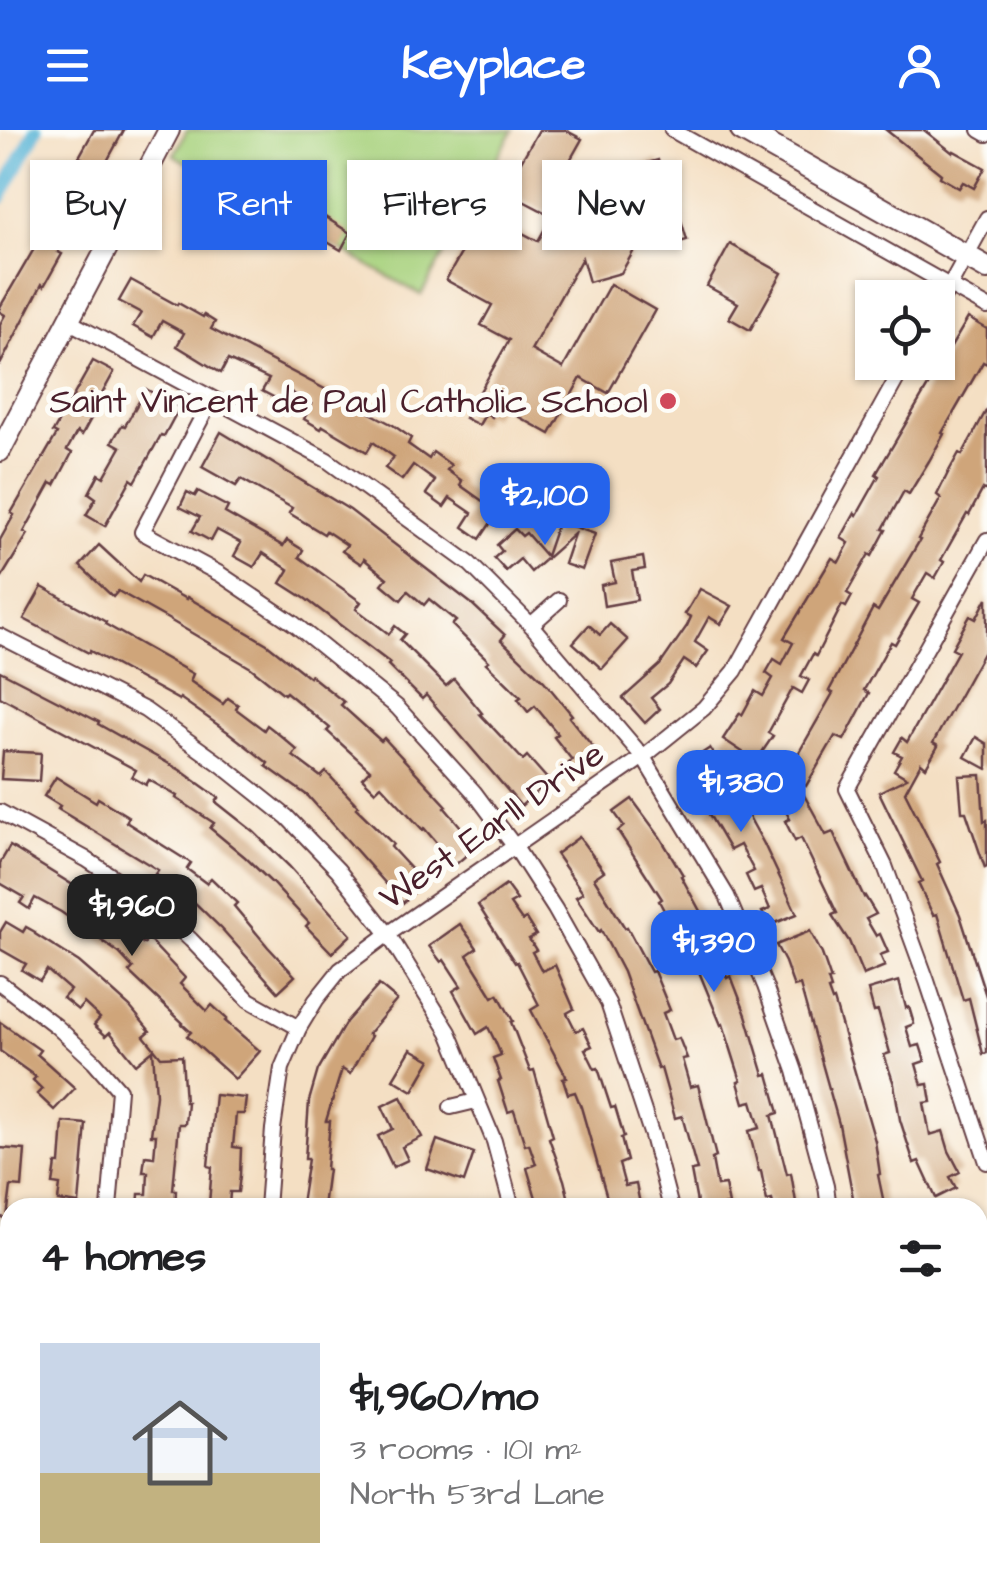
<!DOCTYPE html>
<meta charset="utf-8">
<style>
:root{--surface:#fff;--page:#f6f6f6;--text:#202124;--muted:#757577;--accent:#2563eb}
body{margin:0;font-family:"Architects Daughter",sans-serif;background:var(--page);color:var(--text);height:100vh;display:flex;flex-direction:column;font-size:38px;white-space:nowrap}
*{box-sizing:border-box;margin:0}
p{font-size:32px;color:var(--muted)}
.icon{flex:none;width:55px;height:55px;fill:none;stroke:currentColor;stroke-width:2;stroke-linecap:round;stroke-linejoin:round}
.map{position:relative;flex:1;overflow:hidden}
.panel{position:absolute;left:0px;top:1068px;width:988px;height:392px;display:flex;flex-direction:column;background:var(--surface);border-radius:30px 30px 0 0;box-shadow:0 2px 8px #0004}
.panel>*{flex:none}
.guide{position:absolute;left:30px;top:30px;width:928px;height:90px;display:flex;gap:20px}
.controls{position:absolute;left:855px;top:150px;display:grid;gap:20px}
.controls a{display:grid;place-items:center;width:100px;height:100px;border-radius:0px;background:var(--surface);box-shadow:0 2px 8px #0004;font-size:50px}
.price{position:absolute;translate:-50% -85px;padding:0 22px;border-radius:20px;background:var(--accent);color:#fff;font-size:32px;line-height:65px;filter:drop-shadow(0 2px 5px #0008)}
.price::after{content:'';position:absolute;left:50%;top:60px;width:30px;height:22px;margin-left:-15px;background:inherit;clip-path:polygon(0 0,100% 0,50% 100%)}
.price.on{background:#222;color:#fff}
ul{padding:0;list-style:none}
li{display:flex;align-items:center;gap:30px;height:250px;padding:0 40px}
li span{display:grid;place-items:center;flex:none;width:280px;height:200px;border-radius:0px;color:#555}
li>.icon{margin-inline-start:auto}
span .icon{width:120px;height:120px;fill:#fffc;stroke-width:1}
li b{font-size:42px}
h2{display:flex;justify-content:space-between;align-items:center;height:120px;padding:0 40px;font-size:42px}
.tag{padding:0 35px;border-radius:0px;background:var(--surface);box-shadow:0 2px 8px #0004;font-size:35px;line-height:90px}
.tag.on{background:var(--accent);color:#fff}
header{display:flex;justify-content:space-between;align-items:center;height:130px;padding:0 40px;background:var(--accent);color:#fff;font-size:45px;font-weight:700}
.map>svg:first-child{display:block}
</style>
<header><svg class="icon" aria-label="menu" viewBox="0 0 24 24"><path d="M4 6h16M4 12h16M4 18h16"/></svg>Keyplace<svg class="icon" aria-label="person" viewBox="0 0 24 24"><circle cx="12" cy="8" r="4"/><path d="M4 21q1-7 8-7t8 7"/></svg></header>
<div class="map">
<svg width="987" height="1458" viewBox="0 0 987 1458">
<rect width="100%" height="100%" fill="#fdfcf7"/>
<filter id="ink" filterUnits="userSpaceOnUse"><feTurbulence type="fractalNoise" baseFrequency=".01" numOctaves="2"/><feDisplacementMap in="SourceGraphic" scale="20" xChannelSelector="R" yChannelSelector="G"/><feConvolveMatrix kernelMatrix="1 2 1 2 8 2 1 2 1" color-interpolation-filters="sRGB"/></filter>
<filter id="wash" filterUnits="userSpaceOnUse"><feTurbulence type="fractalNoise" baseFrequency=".0048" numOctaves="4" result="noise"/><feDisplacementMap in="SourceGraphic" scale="40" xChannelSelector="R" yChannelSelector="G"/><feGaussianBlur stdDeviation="2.25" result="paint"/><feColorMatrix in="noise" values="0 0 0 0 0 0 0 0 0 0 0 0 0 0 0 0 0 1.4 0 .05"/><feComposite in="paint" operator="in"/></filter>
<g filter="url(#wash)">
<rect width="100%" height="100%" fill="#f4dfc3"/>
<path fill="#a8d27e" stroke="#797854" stroke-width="2.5" d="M187,0H513L421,165L174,25Z"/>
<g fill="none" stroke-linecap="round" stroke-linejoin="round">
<path stroke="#57b3d5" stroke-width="14" d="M0,68L36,0"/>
</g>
<g id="blocks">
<g fill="#cfa57a">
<path d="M94,0H124L99,46L101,47L58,122L62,124L44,156L42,154L0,235V194L5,185L0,182V177L86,30L79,27Z"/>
<path d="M539,0H565L582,9L550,66L585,85L575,46L606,38L622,47L626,39L658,30L667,63L664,69L677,77L687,110L655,119L640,110L621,143L589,152L582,128L531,220L563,238L610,154L655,180L608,263L581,248L550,304L499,276L492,287L486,283L479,295L465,288L509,210L481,195L492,175L446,150L484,83L538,111L552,86L504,61Z"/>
<path d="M886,0H924L953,23L954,21L985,38L974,58L963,52L959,58L940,47L941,44Z"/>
<path d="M303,73L350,103L341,120L292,91Z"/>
<path d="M730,114L782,143L750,200L729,188L738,173L707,156Z"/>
<path d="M131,150L177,175L178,173L203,187L204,185L215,192L211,199L393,295L411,308L408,314L429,329L433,322L451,335L447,340L462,351L460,355L498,382L480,409L463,397L472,383L450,368L444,377L426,364L435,351L413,335L402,350L385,338L394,327L373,312L367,322L323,296L321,299L304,289L312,274L287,260L281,271L262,261L269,249L228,230L221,243L177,216L184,203L162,191L153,207L133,196L141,183L119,171Z"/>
<path d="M968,188L987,199V234L983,232L942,303L944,304L929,331L909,364L904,361L883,399L886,400L872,426L869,424L847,463L852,466L846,477L842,475L816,526L813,524L801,546L809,550L802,563L793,558L768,603L773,606L756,631L723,609L740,583L742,585L755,561L763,566L773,548L766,543L774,529L782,534L793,513L784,508L832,428L839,432L849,413L841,408L855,383L857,385L879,346L876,344Z"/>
<path d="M93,231L114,242L92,282L94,283L82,305L77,302L67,320L72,323L55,355L51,353L24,402L28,404L0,450V410L14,385L11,383L57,304L53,302Z"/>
<path d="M146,259L179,278L164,306L161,305L135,352L131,349L105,396L86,385L96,368L89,363L99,344L104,347L121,317L112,312L122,295L125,296Z"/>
<path d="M987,279V361L983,359L969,385L967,384L941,430L944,432L935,448L927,443L912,469L919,473L895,514L891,512L864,560L869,563L844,610L835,606L806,656L786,645L833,563L829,561L873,478L878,481L920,410L918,409L941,368L937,365L949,341L959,323L962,325Z"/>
<path d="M221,302L350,380L472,474L505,505L501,510L544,551L572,585L569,587L601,627L577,646L568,634L572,630L554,607L558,604L535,576L528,582L518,569L521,567L486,533L489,531L452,495L456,491L429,469L424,475L408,461L401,470L382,454L387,448L364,429L361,434L342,421L347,415L326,401L324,404L289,383L292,378L241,349L236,356L202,337Z"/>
<path d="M198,361L228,377L225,383L283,416L287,410L303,420L299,427L361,472L356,479L389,504L395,496L405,504L400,510L446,556L454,549L482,583L480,584L523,630L527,626L549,651L521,676L426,565L422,569L388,535L390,533L306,469L281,453L289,440L263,423L254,437L234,426L241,413L217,400L211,411L192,401L200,387L180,377L187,362L195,366Z"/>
<path d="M558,391L595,404L582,440L564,434L574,404L531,442L520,429L506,441L494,428L502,421L497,415L515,399L522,406L526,403L546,426Z"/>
<path d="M99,415L139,452L143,445L186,469L187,467L267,514L309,547L310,545L344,572L341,575L381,611L384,608L447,676L445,678L477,716L455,735L424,698L423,700L381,655L375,661L362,648L370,640L327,601L330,598L286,562L284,564L251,538L168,489L118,461L113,467L80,436Z"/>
<path d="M643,427L645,439L632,441L637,470L604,476L601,455L615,452L611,433Z"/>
<path d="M42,457L106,492L105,494L193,544L190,551L223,574L228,568L238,575L236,579L264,600L267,595L281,606L297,620L293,626L321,647L326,642L358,676L356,678L393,714L391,717L424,753L403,773L308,666L266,636L268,633L228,602L180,568L179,570L90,521L89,523L24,489Z"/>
<path d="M700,459L732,476L721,494L709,487L695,512L708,521L696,538L684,530L668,554L651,568L660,579L645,593L623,568L660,535L687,496L691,487L685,484Z"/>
<path d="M987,468V516L933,613L938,616L926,637L921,633L905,662L940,732L937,734L960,785L987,869V923L983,924L969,868L963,870L937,784L933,785L918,753L922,751L879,662L907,648L894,640L902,626L894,622L902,608L907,612L958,521L952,518L970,486L976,489Z"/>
<path d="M610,494L628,510L602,539L573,513L589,495L600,505Z"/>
<path d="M0,541L99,592L98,594L180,640L219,668L216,672L254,702L289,736L351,805L332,823L306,796L309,793L272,753L245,727L210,698L214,693L176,668L177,666L149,650L146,655L132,647L136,640L0,567Z"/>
<path d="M976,607L987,614V639L965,627Z"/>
<path d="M710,618L726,644L723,646L745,686L748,685L764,714L797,784L768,796L762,782L770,779L761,759L754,762L746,745L754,741L740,715L730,720L707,681L714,677L698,648L693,652L683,636Z"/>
<path d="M3,621L41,623L39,651L1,649Z"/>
<path d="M981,645L984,691L987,690V737L985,738L966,682H962L959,646Z"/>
<path d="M56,647L96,672L98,668L129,687L126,692L191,733L187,739L206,753L211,748L237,773L234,776L268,817L295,846L278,862L221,798L185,763L184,765L155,744L158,740L58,679L60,676L44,666Z"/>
<path d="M804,665L826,705L833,702L864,767L865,766L876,784L866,789L876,806L880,804L888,822L880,825L885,836L863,845L849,811L832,785L837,783L801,708L795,711L785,691L790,689L783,676Z"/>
<path d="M632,669L660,707L683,745L681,746L706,792L703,793L727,848L731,846L746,885L764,945L768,944L779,983L772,985L787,1044L791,1043L797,1078H774L772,1070L767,1071L761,1041H759L749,1001L760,998L752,971L744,973L738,952L741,951L723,894L721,895L695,832L687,835L678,815L682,814L659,771L662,769L618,701L624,696L614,682Z"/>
<path d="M579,707L604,741L594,748L625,798L627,797L651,842L654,841L670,880L663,883L673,910L679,908L687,928L682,929L690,957L698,955L716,1027L712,1029L717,1056L725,1055L729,1075L698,1078L691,1041L697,1040L682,986L675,988L661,938L658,939L623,842L601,800L599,802L576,767L583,763L556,724Z"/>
<path d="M10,716L92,767L87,775L106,788L112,780L126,791L121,797L144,814L148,809L185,848L180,854L207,881L212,875L227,889L225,891L260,921L235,949L187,906L191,902L182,894L183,893L129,842L133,838L119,823L61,782L35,768L29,779L20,773L24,767L0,753V733Z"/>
<path d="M506,755L517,770L510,774L522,791L526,789L536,805L529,809L536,820L532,822L542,841L555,835L574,879L567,883L576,901L583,898L592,916L585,919L595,939L598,938L611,978L615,977L624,1007L621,1008L627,1031L619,1034L625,1056L636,1054L640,1074L610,1078L581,977L575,962L568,964L563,949L567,948L531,880L539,875L517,832L515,833L478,775Z"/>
<path d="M6,792L23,802L26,797L35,802V804L79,832L102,852L130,877L150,901L144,906L161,927L182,926L185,972H187L185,994H179L173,1060H176L175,1078H138L139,1064H147L148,1042H143L145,1026L154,1027L156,1005H151L156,965L153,920L136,934L110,902L106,906L94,895L100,888L84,873L78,880L63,868L70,860L47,840L40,851L22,840L26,834L0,819V802Z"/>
<path d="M460,794L477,818L467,825L493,867L498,864L513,891L511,892L530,941L534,940L553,1006L549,1008L564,1050L571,1078H539L527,1038L536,1034L529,1014L525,1015L514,980L508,982L498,951L501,950L493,928L501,925L495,911L488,897L477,904L453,861L461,856L444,830L441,832L429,816Z"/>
<path d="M810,801L822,824L831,850H828L831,859L828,860L832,871L834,870L875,1011L880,1044L878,1045L885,1078H855L839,994L800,855L794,857L785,832L776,815Z"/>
<path d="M899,851L906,878L909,877L914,894L906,897L912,917L920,915L925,931L916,934L922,955L928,954L931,972L924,973L930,1005L943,1001L949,1021L960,1042L950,1047L956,1058L936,1068L919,1031L914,1033L900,990L894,954L884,925L890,923L878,881L874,882L868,860Z"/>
<path d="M379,855L397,870L368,904L371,906L350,944L342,939L326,991H330L326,1039H328L323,1077L301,1074L308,1029H305L309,971L318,940L346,892Z"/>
<path d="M0,892L40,920L37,924L75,958L54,980L37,964L42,959L33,950L36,947L0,921Z"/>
<path d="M411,919L431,930L413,961L393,949Z"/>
<path d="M215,965L246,968L244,984H236L233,1017L241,1018L240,1045L238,1062H230L229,1076L209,1074L212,1037L208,1036Z"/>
<path d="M401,967L422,1007L402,1017L408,1030L393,1037L378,1006L393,999L382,976Z"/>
<path d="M63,992L86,994L79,1074L58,1071L60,1055L53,1054L56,1034H60Z"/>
<path d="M437,1010L474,1023L464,1052L427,1039Z"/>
<path d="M0,1018L25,1020L22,1057L11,1056L7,1088L0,1087Z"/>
</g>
</g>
</g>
<g filter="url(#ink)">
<use href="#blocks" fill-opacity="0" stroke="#643c42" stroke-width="2.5"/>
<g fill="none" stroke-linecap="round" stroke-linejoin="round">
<defs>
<g id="street">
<path d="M672,0L987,177"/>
<path d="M980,0L987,4"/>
<path d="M938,177L987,88"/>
<path d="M68,191L327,330L470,434L531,495L643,627L727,766L765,856L795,941L826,1056L829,1078"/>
<path d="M211,270L142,402L220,444L293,493L397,577L474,662L515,717L555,779L608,873L652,1006L671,1078"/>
<path d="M987,410L847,659L885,736L927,851L987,1032"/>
<path d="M531,495L559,470"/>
<path d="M0,506L145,580L223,636L287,687L338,740L388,804L449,902L494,1011L512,1078"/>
<path d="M0,682L86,729L148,770L191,810L249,870L299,898"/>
<path d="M0,853L56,896L94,931L119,960L109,1078"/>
<path d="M451,977L476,971"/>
<path d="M267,1078L273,999L282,938L299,898L316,870L340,840L388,804L643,627L704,578L735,541L906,232"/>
<path d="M202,1458L206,1450"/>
<path d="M506,1458L508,1450"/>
<path d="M665,1458L667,1450"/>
<path d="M824,1458L825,1450"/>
</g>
<path id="secondary" d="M0,321L169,0"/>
<path id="primary" d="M742,0L987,138"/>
</defs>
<use href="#street" stroke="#643c42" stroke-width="18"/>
<use href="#secondary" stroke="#643c42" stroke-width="24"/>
<use href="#primary" stroke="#643c42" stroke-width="26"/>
<use href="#street" stroke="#fff" stroke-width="14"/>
<use href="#secondary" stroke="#fff" stroke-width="20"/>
<use href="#primary" stroke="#fff" stroke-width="22"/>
</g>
</g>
<circle fill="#d1495b" stroke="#fdfcf7" stroke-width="4" cx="668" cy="271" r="10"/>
<g text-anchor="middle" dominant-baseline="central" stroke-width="10" stroke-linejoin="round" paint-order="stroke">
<g font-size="35" fill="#4a1f2b" stroke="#fdfcf7" text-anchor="end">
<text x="648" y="271">Saint Vincent de Paul Catholic School</text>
</g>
<g font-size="35" fill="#4a1f2b" stroke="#fdfcf7">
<text transform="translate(492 696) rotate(-35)">West Earll Drive</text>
</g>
</g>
</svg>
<div class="controls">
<a><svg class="icon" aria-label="locate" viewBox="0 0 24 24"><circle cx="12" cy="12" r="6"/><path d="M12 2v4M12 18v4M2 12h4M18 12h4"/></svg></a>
</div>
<b class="price" style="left:545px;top:418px">$2,100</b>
<b class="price" style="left:741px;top:705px">$1,380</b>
<b class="price on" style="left:132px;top:829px">$1,960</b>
<b class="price" style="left:714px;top:865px">$1,390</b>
<div class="guide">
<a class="tag">Buy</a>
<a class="tag on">Rent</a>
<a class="tag">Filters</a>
<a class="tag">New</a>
</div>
<section class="panel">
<h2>4 homes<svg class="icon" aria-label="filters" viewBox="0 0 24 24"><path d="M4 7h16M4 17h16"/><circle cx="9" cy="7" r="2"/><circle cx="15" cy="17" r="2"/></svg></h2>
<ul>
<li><span style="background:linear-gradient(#c9d6e8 65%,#c2b280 0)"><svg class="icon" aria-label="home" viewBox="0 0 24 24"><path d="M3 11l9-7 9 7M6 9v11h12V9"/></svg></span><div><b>$1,960/mo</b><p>3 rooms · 101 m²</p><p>North 53rd Lane</p></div></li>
</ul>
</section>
</div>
